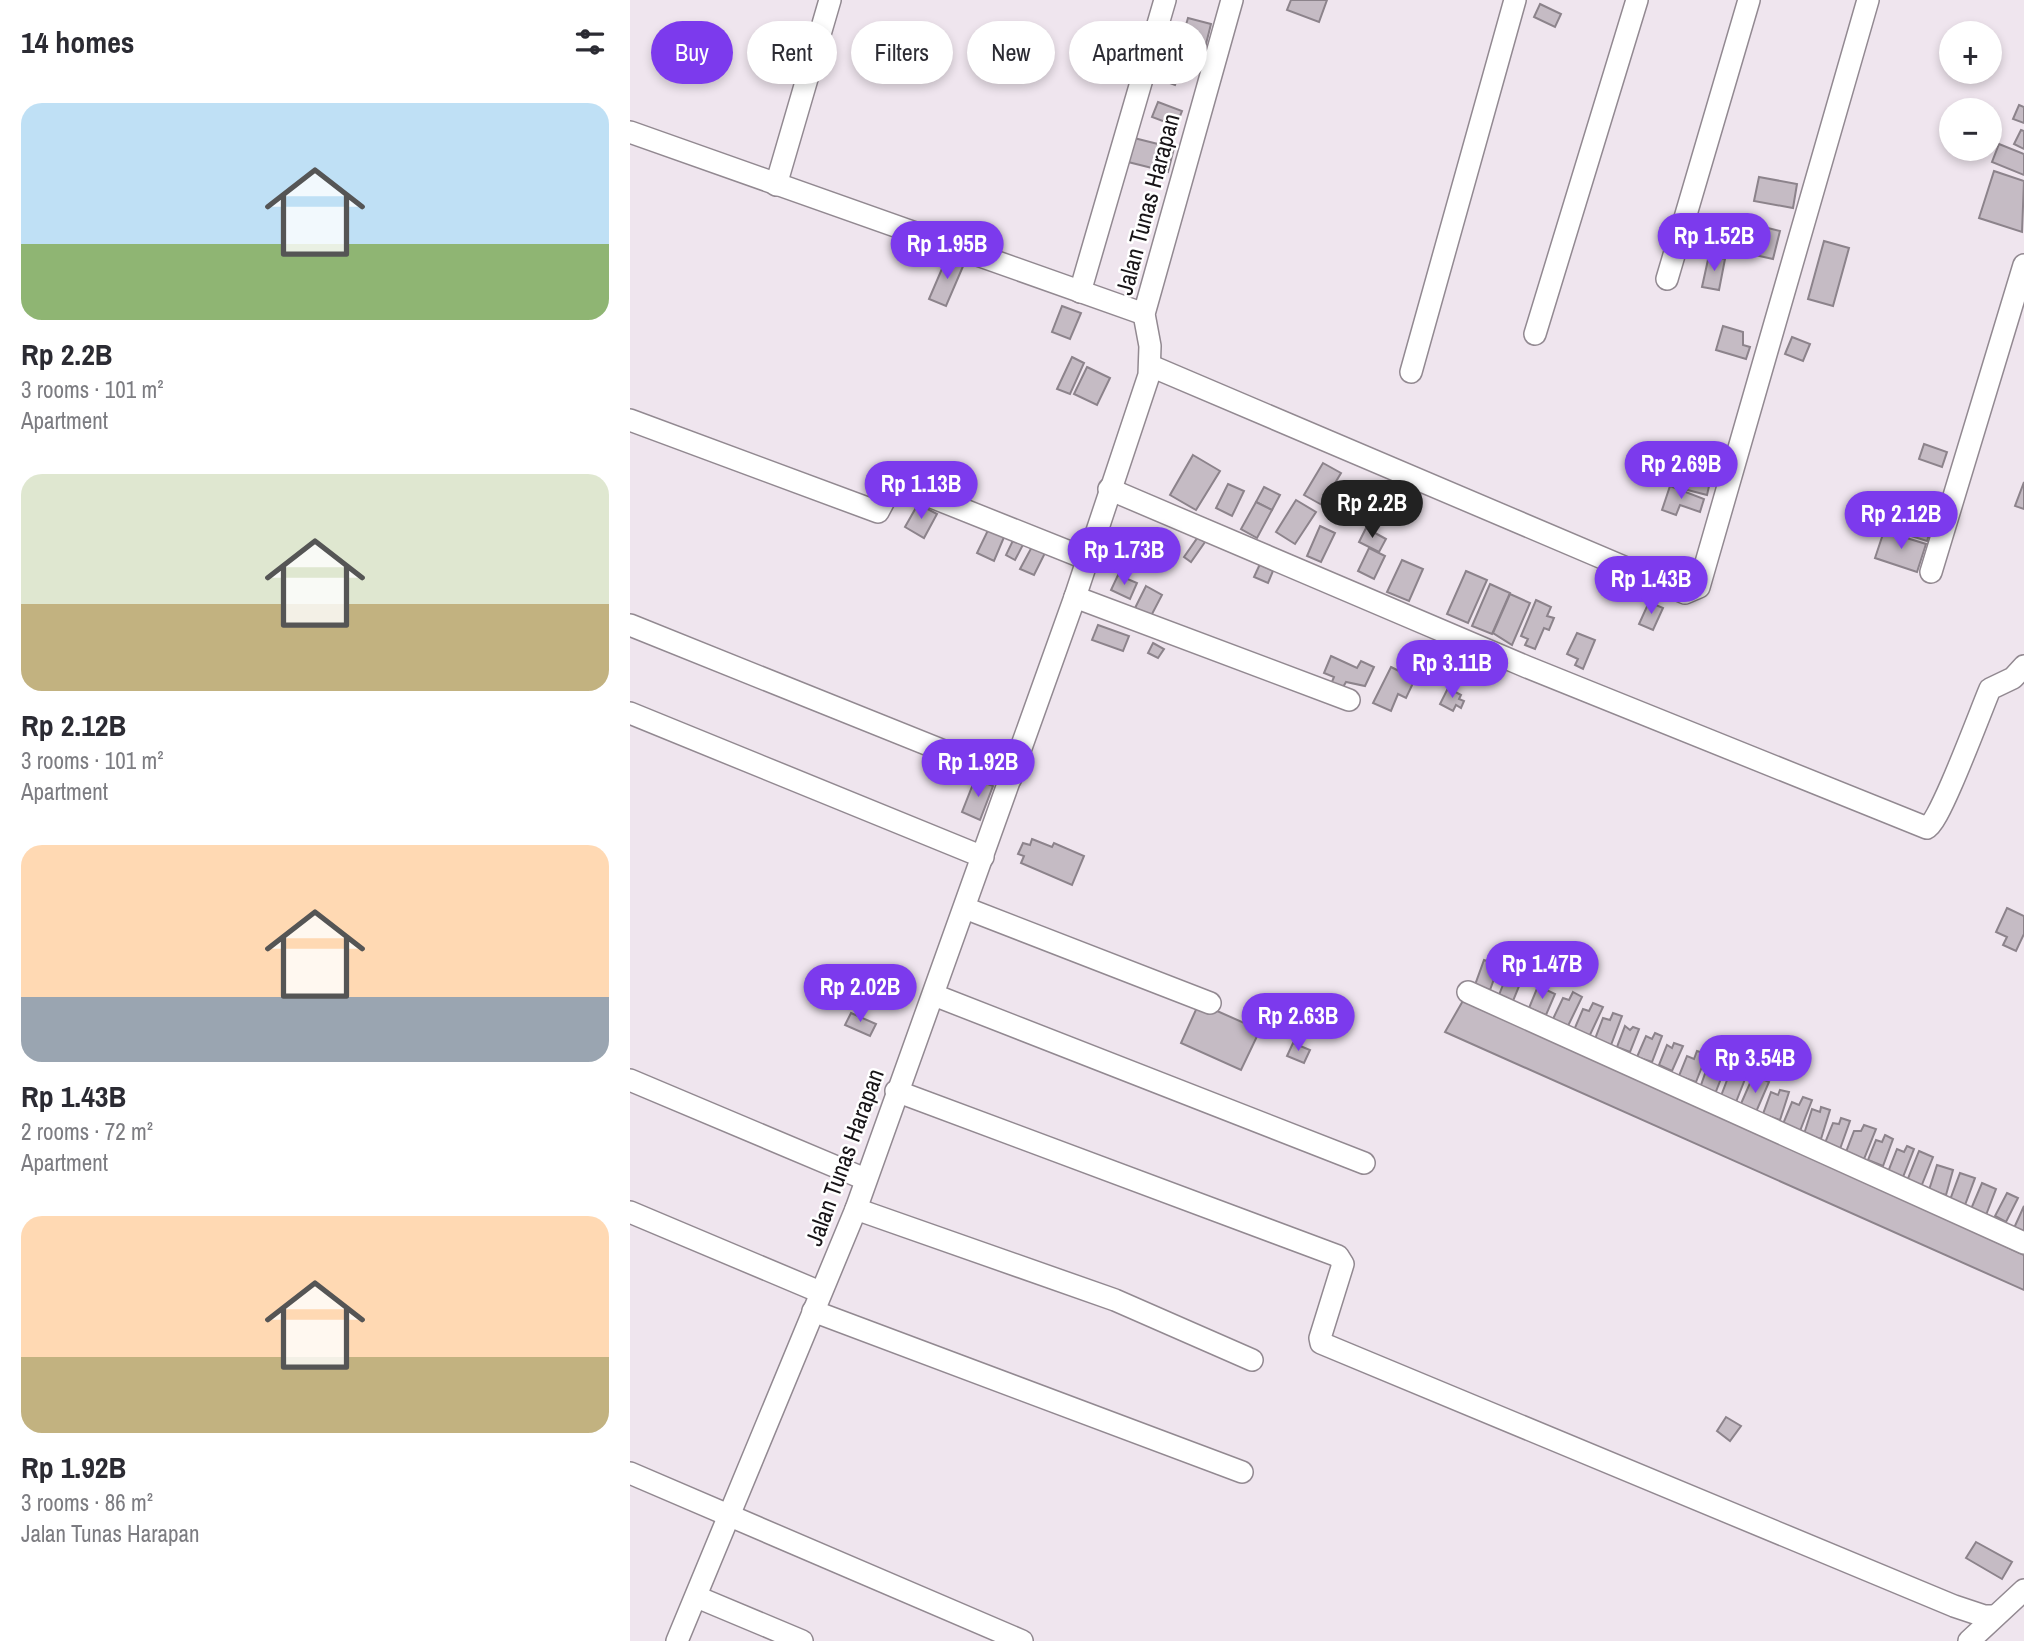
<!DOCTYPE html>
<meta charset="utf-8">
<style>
:root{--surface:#fff;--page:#f7f7f7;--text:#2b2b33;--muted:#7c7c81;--accent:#7c3aed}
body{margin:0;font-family:"Archivo Narrow",sans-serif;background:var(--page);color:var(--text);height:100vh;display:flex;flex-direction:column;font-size:26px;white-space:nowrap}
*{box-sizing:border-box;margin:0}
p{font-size:23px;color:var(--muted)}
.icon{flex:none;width:38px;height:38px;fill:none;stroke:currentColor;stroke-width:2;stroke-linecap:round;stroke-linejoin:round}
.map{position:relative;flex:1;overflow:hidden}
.drawer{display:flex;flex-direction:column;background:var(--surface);width:630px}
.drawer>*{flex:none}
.banner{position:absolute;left:21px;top:21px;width:665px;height:63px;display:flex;gap:14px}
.tools{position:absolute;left:1309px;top:21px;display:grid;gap:14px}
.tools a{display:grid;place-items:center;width:63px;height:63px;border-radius:50%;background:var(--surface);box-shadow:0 4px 10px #0003;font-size:35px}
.price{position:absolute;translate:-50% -60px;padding:0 16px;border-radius:24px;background:var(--accent);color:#fff;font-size:23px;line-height:46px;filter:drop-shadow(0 2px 4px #0008)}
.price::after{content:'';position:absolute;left:50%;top:42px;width:21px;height:16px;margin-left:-10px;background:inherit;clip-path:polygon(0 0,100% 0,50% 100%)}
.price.active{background:#222;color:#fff}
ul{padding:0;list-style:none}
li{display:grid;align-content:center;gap:14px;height:371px;padding:0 21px}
li span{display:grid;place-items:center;height:217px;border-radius:21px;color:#555}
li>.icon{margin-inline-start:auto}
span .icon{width:126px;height:126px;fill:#fffc;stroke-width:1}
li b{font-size:30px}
h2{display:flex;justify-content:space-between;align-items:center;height:84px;padding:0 21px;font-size:30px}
.pill{padding:0 24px;border-radius:32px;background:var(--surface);box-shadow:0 4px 10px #0003;font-size:24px;line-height:63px}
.pill.active{background:var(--accent);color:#fff}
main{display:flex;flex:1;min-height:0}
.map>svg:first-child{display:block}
</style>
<main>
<section class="drawer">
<h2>14 homes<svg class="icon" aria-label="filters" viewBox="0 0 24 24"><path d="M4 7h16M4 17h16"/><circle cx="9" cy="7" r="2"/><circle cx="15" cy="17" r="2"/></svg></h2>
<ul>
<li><span style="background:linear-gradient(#bfe0f5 65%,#8fb573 0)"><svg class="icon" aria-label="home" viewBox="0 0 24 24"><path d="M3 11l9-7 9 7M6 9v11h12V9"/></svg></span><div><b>Rp 2.2B</b><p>3 rooms · 101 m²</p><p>Apartment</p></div></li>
<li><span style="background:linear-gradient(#dfe7d0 60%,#c2b280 0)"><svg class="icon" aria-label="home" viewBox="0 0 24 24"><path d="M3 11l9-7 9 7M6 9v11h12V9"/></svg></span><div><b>Rp 2.12B</b><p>3 rooms · 101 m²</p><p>Apartment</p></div></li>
<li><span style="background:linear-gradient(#ffd9b3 70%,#9aa5b1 0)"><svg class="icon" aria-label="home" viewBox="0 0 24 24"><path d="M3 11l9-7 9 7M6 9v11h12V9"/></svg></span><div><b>Rp 1.43B</b><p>2 rooms · 72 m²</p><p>Apartment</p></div></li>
<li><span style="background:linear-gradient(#ffd9b3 65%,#c2b280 0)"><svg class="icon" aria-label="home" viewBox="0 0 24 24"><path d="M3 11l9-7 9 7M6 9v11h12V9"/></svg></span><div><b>Rp 1.92B</b><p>3 rooms · 86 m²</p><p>Jalan Tunas Harapan</p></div></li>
</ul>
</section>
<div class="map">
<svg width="1394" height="1641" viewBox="0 0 1394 1641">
<rect width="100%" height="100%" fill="#efe5ee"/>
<g fill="#c5bbc4" stroke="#8c838b" stroke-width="2">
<path d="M661,0H697L689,22L657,10Z"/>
<path d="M910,4L931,14L925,27L904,17Z"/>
<path d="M558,18L581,24L575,48L551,42Z"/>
<path d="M30,37L55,48L49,61L24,50Z"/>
<path d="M542,46L558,53L554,64L537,58Z"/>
<path d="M532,62L551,68L545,85L526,78Z"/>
<path d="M528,102L552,111L546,126L522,117Z"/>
<path d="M1389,105L1394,107V123L1383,119Z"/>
<path d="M1391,130L1394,131V149L1384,144Z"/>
<path d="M504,138L544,148L538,172L498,162Z"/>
<path d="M1369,144L1394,154V175L1362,162Z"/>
<path d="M1364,171L1394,181L1392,232L1349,218Z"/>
<path d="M1129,177L1167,184L1163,208L1124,201Z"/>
<path d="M1114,222L1150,231L1143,259L1107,251Z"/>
<path d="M1194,241L1219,248L1203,306L1178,299Z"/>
<path d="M1079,255L1095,259L1089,290L1072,287Z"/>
<path d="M317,257L334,264L316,306L299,299Z"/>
<path d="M432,306L451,313L440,339L422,332Z"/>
<path d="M1093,326L1113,332V345L1120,347L1116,359L1086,350Z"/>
<path d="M1162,337L1180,344L1173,361L1155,354Z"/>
<path d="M442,357L454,363L440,394L427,389Z"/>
<path d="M457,367L480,378L467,405L444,394Z"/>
<path d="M1294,444L1317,452L1312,467L1289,459Z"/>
<path d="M1049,453L1083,463L1078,481L1044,472Z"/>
<path d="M563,455L590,471L566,510L540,495Z"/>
<path d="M693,463L711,473L692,505L674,495Z"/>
<path d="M1045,474L1080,482L1077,495L1042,486Z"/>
<path d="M1394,482V509L1385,506Z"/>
<path d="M598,484L614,491L602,516L586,508Z"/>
<path d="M1040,486L1074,499L1070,512L1050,505L1046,515L1032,510Z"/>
<path d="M634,487L650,495L642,510L626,502Z"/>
<path d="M666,500L686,512L665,544L646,532Z"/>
<path d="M626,502L642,510L627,538L611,529Z"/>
<path d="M288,504L307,514L294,538L275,527Z"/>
<path d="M1262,506L1304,519L1297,541L1256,528Z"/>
<path d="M361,524L377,530L364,561L347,553Z"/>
<path d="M690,526L705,533L691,562L677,556Z"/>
<path d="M736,528L756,539L749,552L729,542Z"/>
<path d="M1254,531L1296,544L1287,572L1245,558Z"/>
<path d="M387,532L397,537L385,560L376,555Z"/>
<path d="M568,537L575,542L561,562L554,557Z"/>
<path d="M497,542L512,551L505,564L490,555Z"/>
<path d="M404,543L417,549L404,575L390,569Z"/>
<path d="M739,548L755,556L744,579L728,571Z"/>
<path d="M772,560L793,569L779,601L757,592Z"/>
<path d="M630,564L643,571L638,583L624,577Z"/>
<path d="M836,571L857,580L838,623L817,614Z"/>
<path d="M488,575L507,583L500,599L481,590Z"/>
<path d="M860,584L880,593L862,634L842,626Z"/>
<path d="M516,586L532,595L521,616L505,608Z"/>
<path d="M880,594L900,603L882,645L863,633Z"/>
<path d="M906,600L921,607L917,616L924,618L919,630L914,628L905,649L895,645L898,639L891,636Z"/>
<path d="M1019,602L1033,608L1023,630L1009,624Z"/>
<path d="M468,625L499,636L493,651L462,640Z"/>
<path d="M947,633L965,640L953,669L945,665L948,659L937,654Z"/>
<path d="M523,643L534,649L528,658L518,653Z"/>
<path d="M701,656L727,668L731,661L744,667L735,686L716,682L712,689L701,684L704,677L694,673Z"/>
<path d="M761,667L785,679L776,698L768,694L761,711L743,703Z"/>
<path d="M818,688L831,695L829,699L834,701L831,708L826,705L823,711L810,704Z"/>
<path d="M345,779L363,786L350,820L332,812Z"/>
<path d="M402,839L422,847L424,843L454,856L442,885L391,863L394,856L388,854L393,843L400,845Z"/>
<path d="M1377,908L1394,916V934L1386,951L1373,945L1377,937L1366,932Z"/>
<path d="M854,960L869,965L860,990L845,985Z"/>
<path d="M878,972L894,974L883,1001L869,995Z"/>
<path d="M908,986L925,994L916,1015L899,1008Z"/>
<path d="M838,992L1394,1255V1290L815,1032Z"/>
<path d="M943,992L952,997L937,1028L922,1021L933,998L939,1000Z"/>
<path d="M569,1003L630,1030L611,1070L551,1043Z"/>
<path d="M963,1003L973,1007L959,1037L944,1030L953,1009L959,1011Z"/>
<path d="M221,1013L246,1024L240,1036L215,1025Z"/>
<path d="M983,1013L992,1016L981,1045L965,1039L973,1018L980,1020Z"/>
<path d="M995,1026L1000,1030L1003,1027L1009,1029L1000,1052L987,1047Z"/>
<path d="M1025,1033L1032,1036L1022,1062L1007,1057L1016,1036L1022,1039Z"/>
<path d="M663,1043L680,1050L674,1063L657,1056Z"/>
<path d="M1044,1043L1053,1046L1042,1071L1029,1065L1037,1045L1042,1048Z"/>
<path d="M1067,1051L1077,1054L1066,1082L1049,1076L1057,1056L1064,1059Z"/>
<path d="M1089,1060L1097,1063L1085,1094L1070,1088L1078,1065L1086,1068Z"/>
<path d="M1109,1071L1117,1074L1106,1102L1091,1096L1099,1075L1106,1078Z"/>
<path d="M1130,1078L1139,1082L1126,1112L1110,1106L1120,1083L1127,1086Z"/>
<path d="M1150,1090L1159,1092L1150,1120L1133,1114L1141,1092L1148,1095Z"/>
<path d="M1173,1097L1182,1100L1170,1131L1153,1124L1162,1102L1169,1105Z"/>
<path d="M1191,1107L1200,1110L1191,1139L1174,1134L1182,1109L1190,1112Z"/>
<path d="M1211,1118L1220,1121L1210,1149L1195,1143L1203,1123L1209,1124Z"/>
<path d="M1234,1125L1246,1129L1234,1159L1216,1152L1224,1131H1231Z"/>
<path d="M1255,1135L1263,1139L1253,1166L1238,1160L1246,1140L1252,1142Z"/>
<path d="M1277,1146L1284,1149L1273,1177L1258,1172L1267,1149L1274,1152Z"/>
<path d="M1289,1151L1303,1157L1291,1187L1277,1181Z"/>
<path d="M1307,1165L1323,1170L1316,1195L1299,1190Z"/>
<path d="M1330,1173L1345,1178L1335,1205L1320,1200Z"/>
<path d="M1352,1183L1366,1189L1356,1215L1341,1209Z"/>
<path d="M1377,1193L1388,1198L1376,1222L1365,1216Z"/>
<path d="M1394,1206V1233L1384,1228Z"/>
<path d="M1096,1417L1111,1426L1100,1441L1087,1431Z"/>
<path d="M1346,1542L1382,1562L1372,1579L1336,1558Z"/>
</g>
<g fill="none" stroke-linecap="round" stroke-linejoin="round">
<defs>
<g id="minor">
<path d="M0,132L514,314"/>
<path d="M146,185L200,0"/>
<path d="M1037,279L1119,0"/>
<path d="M450,292L535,0"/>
<path d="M905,334L1007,0"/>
<path d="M521,366L1055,593L1069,587L1238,0"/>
<path d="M781,372L885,0"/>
<path d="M0,420L248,512L264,482L457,559"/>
<path d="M479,489L897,667L1297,828C1309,824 1351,710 1360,689L1383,678L1394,666"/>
<path d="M1301,572L1394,265"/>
<path d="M445,597L719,700"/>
<path d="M0,625L381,778"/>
<path d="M0,713L353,857"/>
<path d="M335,908L580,1003"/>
<path d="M838,992L1394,1243"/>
<path d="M304,995L734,1163"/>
<path d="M0,1080L235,1179"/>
<path d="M266,1091L708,1256L713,1264L690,1338L691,1343L1324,1606L1354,1616H1365"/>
<path d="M226,1209L485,1300L622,1360"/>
<path d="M0,1212L190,1292"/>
<path d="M183,1311L612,1472"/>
<path d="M0,1473L392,1641"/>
<path d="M67,1597L172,1641"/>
<path d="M47,1641L226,1209L445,597L519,375L520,346L514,314L602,0"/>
<path d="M1339,1641L1394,1590"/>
</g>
</defs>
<use href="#minor" stroke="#928991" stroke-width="24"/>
<use href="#minor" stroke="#fff" stroke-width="21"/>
</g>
<g text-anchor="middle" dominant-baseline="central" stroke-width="5" stroke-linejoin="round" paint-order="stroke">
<g font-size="24" fill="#171417" stroke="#fff">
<text transform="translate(517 204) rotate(-75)">Jalan Tunas Harapan</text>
<text transform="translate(214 1157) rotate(-70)">Jalan Tunas Harapan</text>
</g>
</g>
</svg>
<div class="tools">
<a>+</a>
<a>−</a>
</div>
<b class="price" style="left:1084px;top:273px">Rp 1.52B</b>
<b class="price" style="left:317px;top:281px">Rp 1.95B</b>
<b class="price" style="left:1051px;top:501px">Rp 2.69B</b>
<b class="price" style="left:291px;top:521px">Rp 1.13B</b>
<b class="price active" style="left:742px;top:540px">Rp 2.2B</b>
<b class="price" style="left:1271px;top:551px">Rp 2.12B</b>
<b class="price" style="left:494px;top:587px">Rp 1.73B</b>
<b class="price" style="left:1021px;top:616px">Rp 1.43B</b>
<b class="price" style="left:822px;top:700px">Rp 3.11B</b>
<b class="price" style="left:348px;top:799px">Rp 1.92B</b>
<b class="price" style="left:912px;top:1001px">Rp 1.47B</b>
<b class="price" style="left:230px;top:1024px">Rp 2.02B</b>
<b class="price" style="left:668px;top:1053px">Rp 2.63B</b>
<b class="price" style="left:1125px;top:1095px">Rp 3.54B</b>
<div class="banner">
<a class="pill active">Buy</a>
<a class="pill">Rent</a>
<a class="pill">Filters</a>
<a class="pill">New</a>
<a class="pill">Apartment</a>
</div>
</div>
</main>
